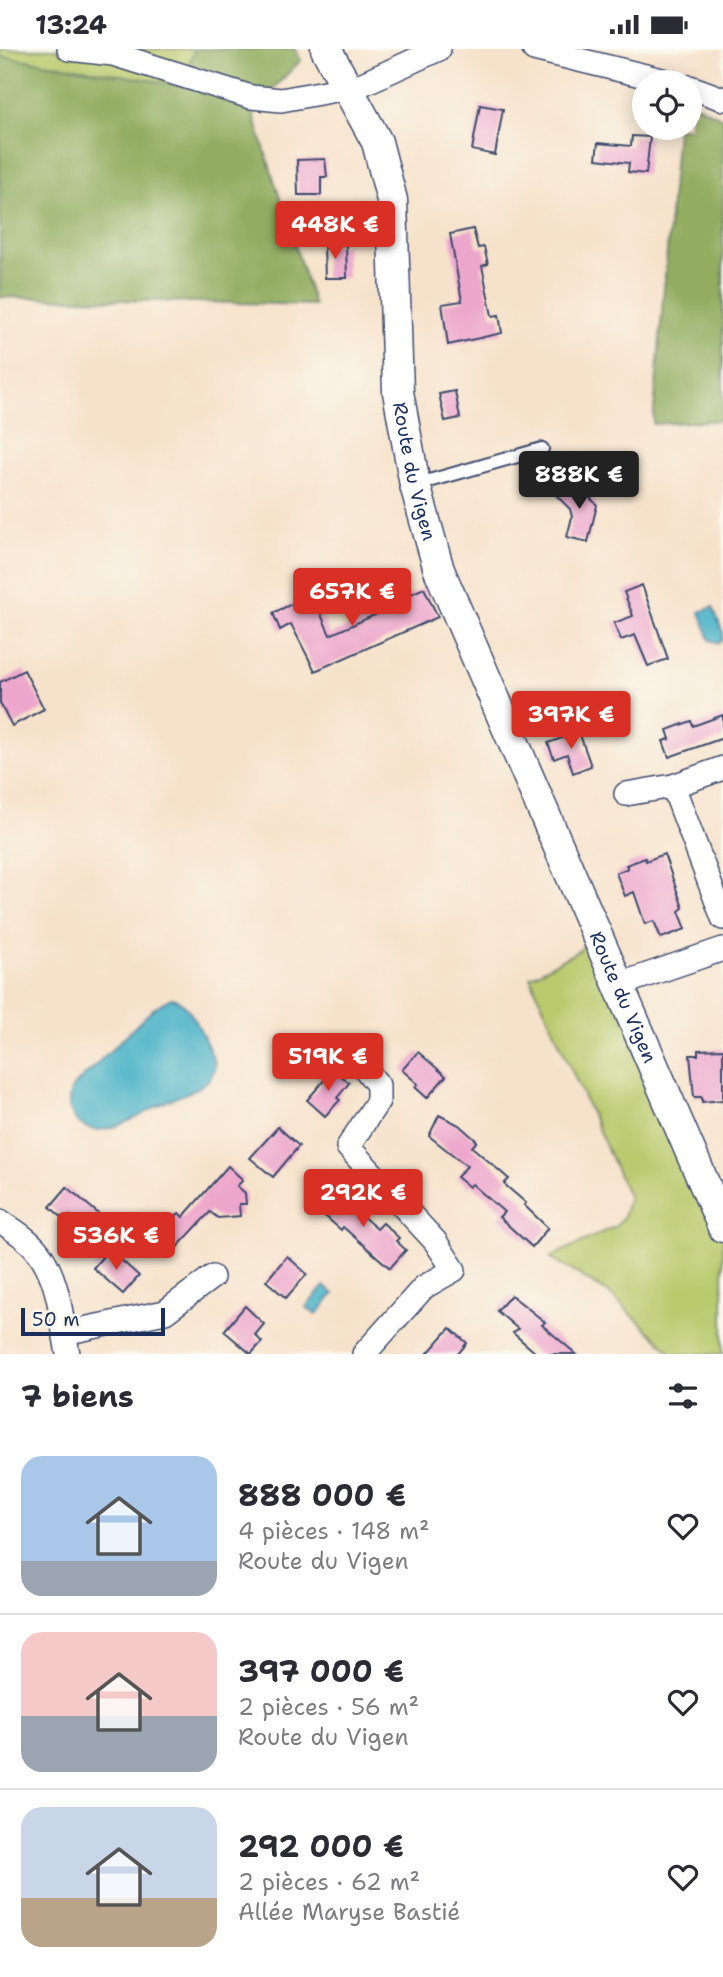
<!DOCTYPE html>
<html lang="fr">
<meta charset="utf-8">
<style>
:root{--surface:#fff;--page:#f2f2f3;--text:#2b2b33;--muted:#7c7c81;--line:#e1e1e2;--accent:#d93025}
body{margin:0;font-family:"Shantell Sans",sans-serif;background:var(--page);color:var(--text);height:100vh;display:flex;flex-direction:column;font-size:26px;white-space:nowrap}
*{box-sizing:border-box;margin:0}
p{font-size:23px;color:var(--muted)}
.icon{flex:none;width:38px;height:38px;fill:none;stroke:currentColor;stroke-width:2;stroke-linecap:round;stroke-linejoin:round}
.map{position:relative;height:1305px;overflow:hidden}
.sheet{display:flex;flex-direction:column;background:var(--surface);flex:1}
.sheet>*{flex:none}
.tools{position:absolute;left:632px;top:21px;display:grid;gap:14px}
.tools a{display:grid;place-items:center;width:70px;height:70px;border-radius:50%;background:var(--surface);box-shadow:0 4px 18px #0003;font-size:35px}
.scale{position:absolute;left:21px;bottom:18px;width:144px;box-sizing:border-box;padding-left:7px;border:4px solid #1b2f5e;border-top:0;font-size:19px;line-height:24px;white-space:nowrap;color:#1b2f5e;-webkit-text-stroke:5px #fbf7ec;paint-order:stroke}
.price{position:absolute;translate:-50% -60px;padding:0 16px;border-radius:7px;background:var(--accent);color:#fff;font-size:23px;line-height:46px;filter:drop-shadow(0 2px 4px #0008)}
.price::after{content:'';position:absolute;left:50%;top:42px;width:21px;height:16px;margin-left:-10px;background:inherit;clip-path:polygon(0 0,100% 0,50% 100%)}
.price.current{background:#222;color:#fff}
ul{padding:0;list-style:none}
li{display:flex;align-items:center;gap:21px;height:175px;padding:0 21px}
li+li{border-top:2px solid var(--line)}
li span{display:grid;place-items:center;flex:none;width:196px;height:140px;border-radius:21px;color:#555}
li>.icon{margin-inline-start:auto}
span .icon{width:84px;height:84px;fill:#fffc;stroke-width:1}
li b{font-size:30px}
h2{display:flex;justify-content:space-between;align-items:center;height:84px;padding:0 21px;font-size:30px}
.status{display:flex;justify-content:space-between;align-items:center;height:49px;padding:0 35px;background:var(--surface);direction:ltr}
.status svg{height:19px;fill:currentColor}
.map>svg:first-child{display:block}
</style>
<div class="status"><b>13:24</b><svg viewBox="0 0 49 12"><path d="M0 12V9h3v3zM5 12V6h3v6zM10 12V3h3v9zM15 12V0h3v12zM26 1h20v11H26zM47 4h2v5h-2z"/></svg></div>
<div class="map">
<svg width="723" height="1305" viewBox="0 0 723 1305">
<rect width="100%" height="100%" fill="#fbf7ec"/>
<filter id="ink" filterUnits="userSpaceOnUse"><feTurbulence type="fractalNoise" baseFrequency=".0143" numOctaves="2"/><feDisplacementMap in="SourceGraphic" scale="14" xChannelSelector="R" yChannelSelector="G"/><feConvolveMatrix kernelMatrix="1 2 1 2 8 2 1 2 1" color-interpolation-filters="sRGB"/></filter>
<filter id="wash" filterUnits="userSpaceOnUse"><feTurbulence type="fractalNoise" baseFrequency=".00686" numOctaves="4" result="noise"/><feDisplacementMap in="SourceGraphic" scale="28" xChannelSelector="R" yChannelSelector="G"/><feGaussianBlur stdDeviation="1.57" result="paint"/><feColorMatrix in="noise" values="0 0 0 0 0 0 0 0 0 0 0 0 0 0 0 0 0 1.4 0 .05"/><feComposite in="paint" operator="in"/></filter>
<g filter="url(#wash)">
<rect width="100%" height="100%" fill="#f6e2ca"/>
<g fill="#b9c96c" stroke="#6a7c65" stroke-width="2">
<path d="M0,0H195L182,36L0,15Z"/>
<path d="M589,888L723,1189V1305H673L609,1244L550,1208L616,1177L623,1168L629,1149L530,928L580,901Z"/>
</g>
<g fill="#92ad60" stroke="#566e5f" stroke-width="2">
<path d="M195,0H295L301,11L252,61L314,256L0,248V7L181,36Z"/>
<path d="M690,53L723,69V371L653,375L677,79H690Z"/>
</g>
<g fill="#49b2c7" stroke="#327092" stroke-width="2">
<path d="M713,558L723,584L722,592L719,594L710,591L700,563Z"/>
<path d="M171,949C191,951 207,996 215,1014C214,1019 214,1024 210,1029C198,1043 179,1046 163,1054C140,1066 96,1097 75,1070C67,1060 68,1050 72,1039L154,959Z"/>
<path d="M324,1237L334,1245L316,1266L306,1258Z"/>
</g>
<g id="blocks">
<g fill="#eda6cc">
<path d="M480,56L503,60L495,106L472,101Z"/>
<path d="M632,87L650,88L646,125L628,123L629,114L596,110L598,94L631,97Z"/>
<path d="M325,110L327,128H321V146H298L297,111Z"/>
<path d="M473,180L478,199L484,198L488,215L482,217L492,267L499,266L502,284L448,296L442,255L462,252L450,185Z"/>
<path d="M324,196H346L347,229H325Z"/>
<path d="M455,342L460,369L445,372L439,345Z"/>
<path d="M573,431L597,456L588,493L567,488L572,468L570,460L557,447Z"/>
<path d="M642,536L668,610L648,617L635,586L621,591L614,574L633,567L624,543Z"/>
<path d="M424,539L438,568L315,622L291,575L280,581L273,564L312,545L330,586L406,552L404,548Z"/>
<path d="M24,621L44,660L12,677L0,654V633Z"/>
<path d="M723,666V689L669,708L663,692L670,690L667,681L691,672L693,677Z"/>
<path d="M579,683L591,717L573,724L567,705L554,710L548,694Z"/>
<path d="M664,805L683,859L679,862L686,880L661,889L654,872L645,875L634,843L625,847L616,824L628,819L626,816L645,809L646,812Z"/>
<path d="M723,1000V1051L702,1053V1048H694L690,1006H698V1001Z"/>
<path d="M418,1003L446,1027L427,1049L415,1038L418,1035L402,1021Z"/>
<path d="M334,1020L349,1034L337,1049L340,1051L325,1067L307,1051Z"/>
<path d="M439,1066L459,1076L477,1092L472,1098L509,1130L504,1135L526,1154L524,1156L548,1179L532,1198L499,1168L504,1163L472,1135L469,1138L457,1128L467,1117L429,1087Z"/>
<path d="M278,1078L299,1097L273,1128L250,1109Z"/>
<path d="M228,1117L243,1131L237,1137L245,1144L246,1155H239L240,1167L218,1169L210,1163L168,1208L152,1193L179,1164L183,1168Z"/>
<path d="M67,1138L100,1166L86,1181L70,1167L66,1172L50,1158Z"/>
<path d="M332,1141L377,1180L383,1174L399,1189L396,1192L406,1201L390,1219L343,1178L341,1181L317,1160Z"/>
<path d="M109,1200L139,1227L123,1245L93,1219Z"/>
<path d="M287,1207L307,1225L286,1249L266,1232Z"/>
<path d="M511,1246L545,1273L542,1276L576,1305H537L513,1284L518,1280L497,1262Z"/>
<path d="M245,1257L264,1275L255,1286L262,1293L251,1305L224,1282Z"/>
<path d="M450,1279L467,1294L458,1305H427Z"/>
</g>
</g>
</g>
<g filter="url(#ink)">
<use href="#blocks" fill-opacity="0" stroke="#3c4a6e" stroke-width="2"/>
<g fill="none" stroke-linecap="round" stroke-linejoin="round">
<defs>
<path id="service" d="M415,436L542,400"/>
<g id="minor">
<path d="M69,0L113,5L251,48L281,51L358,37L439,0"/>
<path d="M534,0L670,33"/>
<path d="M690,38L723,50"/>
<path d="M673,737L723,869"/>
<path d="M626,745L673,737L723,719"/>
<path d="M618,936L723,900"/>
<path d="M360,1013L378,1036V1052L348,1098L435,1192L454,1221L424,1238L364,1305"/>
<path d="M0,1172C14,1181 33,1193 42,1208C60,1236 62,1274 68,1305"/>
<path d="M64,1284L165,1263L212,1228"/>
</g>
<g id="tertiary">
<path id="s1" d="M326,0L377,93L392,151L398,343L415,436L439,521L723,1178"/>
</g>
</defs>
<use href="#service" stroke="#3c4a6e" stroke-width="16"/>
<use href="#minor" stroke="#3c4a6e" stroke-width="26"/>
<use href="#tertiary" stroke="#3c4a6e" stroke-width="33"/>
<use href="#service" stroke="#fff" stroke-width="12"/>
<use href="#minor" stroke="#fff" stroke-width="23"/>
<use href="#tertiary" stroke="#fff" stroke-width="30"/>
</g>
</g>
<g text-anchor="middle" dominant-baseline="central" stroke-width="7" stroke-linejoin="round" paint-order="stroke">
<g font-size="19" fill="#1b2f5e" stroke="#fbf7ec">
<text stroke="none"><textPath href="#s1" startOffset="439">Route du Vigen</textPath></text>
<text stroke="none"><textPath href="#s1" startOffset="1006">Route du Vigen</textPath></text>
</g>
</g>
</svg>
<div class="tools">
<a><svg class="icon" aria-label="locate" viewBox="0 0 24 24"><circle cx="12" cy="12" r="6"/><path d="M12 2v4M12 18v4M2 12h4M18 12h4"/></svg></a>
</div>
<div class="scale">50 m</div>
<b class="price" style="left:335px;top:212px">448K €</b>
<b class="price current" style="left:579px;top:462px">888K €</b>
<b class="price" style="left:352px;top:579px">657K €</b>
<b class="price" style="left:571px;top:702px">397K €</b>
<b class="price" style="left:328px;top:1044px">519K €</b>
<b class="price" style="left:363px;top:1180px">292K €</b>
<b class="price" style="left:116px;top:1223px">536K €</b>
</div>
<section class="sheet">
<h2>7 biens<svg class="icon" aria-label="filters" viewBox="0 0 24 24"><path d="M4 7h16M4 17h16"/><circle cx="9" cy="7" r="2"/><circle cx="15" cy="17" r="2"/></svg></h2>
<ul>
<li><span style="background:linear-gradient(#a9c7e8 75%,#9aa5b1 0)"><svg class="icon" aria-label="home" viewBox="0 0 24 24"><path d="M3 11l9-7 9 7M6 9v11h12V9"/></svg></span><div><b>888 000 €</b><p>4 pièces · 148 m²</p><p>Route du Vigen</p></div><svg class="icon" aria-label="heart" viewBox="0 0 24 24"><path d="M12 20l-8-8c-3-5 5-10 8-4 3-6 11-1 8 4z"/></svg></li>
<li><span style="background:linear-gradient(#f6c9c9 60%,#9aa5b1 0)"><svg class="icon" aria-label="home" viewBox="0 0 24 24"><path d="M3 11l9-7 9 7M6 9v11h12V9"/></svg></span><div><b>397 000 €</b><p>2 pièces · 56 m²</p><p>Route du Vigen</p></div><svg class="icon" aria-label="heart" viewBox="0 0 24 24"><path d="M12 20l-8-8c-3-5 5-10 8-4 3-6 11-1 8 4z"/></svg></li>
<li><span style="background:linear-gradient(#c9d6e8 65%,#b9a48a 0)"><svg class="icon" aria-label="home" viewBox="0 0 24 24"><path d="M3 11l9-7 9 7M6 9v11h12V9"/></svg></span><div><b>292 000 €</b><p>2 pièces · 62 m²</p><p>Allée Maryse Bastié</p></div><svg class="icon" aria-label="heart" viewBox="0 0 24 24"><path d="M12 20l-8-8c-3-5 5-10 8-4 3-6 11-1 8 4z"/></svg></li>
</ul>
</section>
